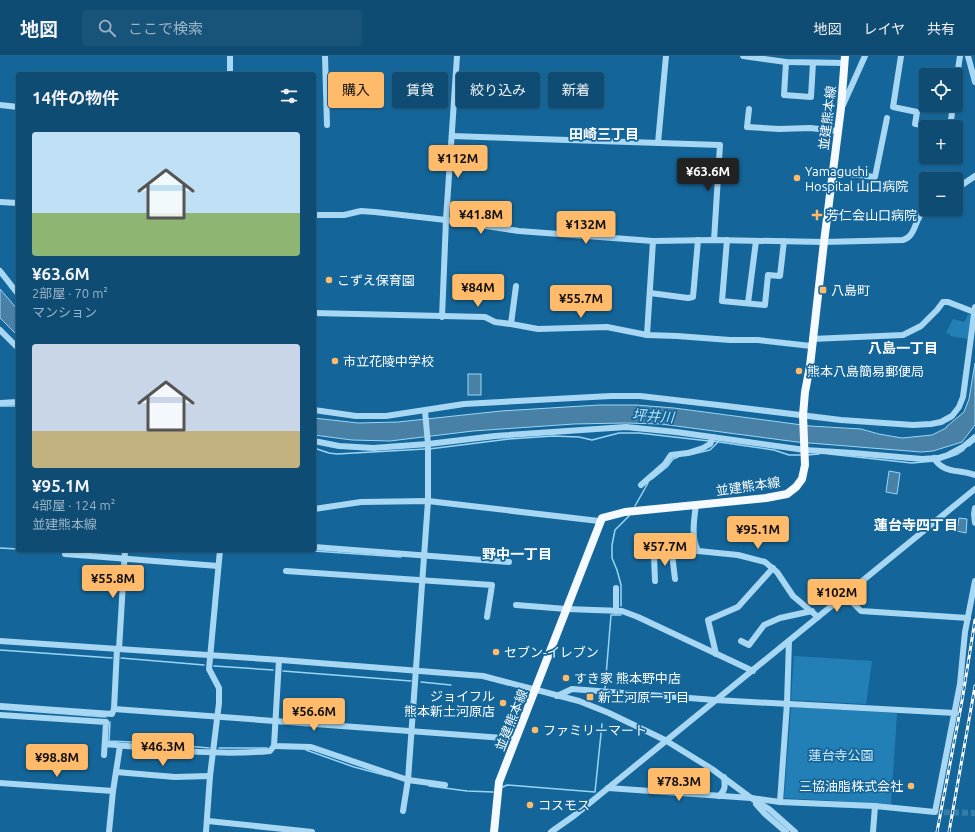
<!DOCTYPE html>
<html lang="ja">
<meta charset="utf-8">
<style>
:root{--surface:#0f4c74;--page:#185379;--text:#f1f3f6;--muted:#9bb4c5;--line:#2f6386;--accent:#ffba6a}
body{margin:0;font-family:Ubuntu,"Noto Sans JP",sans-serif;background:var(--page);color:var(--text);height:100vh;display:flex;flex-direction:column;font-size:15px;white-space:nowrap}
*{box-sizing:border-box;margin:0}
p{font-size:13px;color:var(--muted)}
.icon{flex:none;width:22px;height:22px;fill:none;stroke:currentColor;stroke-width:2;stroke-linecap:round;stroke-linejoin:round}
.map{position:relative;flex:1;overflow:hidden}
.panel{position:absolute;left:16px;top:16px;width:300px;height:480px;display:flex;flex-direction:column;background:var(--surface);border-radius:4px;box-shadow:0 1px 3px #0004,0 0 0 1px var(--line)}
.panel>*{flex:none}
.hud{position:absolute;left:328px;top:16px;width:380px;height:36px;display:flex;gap:8px}
.fabs{position:absolute;left:919px;top:12px;display:grid;gap:8px}
.fabs a{display:grid;place-items:center;width:44px;height:44px;border-radius:4px;background:var(--surface);box-shadow:0 1px 3px #0004,0 0 0 1px var(--line);font-size:20px}
.price{position:absolute;translate:-50% -34px;padding:0 9px;border-radius:4px;background:var(--accent);color:#111;font-size:13px;line-height:26px;filter:drop-shadow(0 1px 2px #0008)}
.price::after{content:'';position:absolute;left:50%;top:24px;width:12px;height:9px;margin-left:-6px;background:inherit;clip-path:polygon(0 0,100% 0,50% 100%)}
.price.active{background:#222;color:#fff}
ul{padding:0;list-style:none}
li{display:grid;align-content:center;gap:8px;height:212px;padding:0 16px}
li span{display:grid;place-items:center;height:124px;border-radius:4px;color:#555}
li>.icon{margin-inline-start:auto}
span .icon{width:72px;height:72px;fill:#fffc;stroke-width:1}
li b{font-size:17px}
h2{display:flex;justify-content:space-between;align-items:center;height:48px;padding:0 16px;font-size:17px}
.chip{padding:0 14px;border-radius:4px;background:var(--surface);box-shadow:0 1px 3px #0004,0 0 0 1px var(--line);font-size:14px;line-height:36px}
.chip.active{background:var(--accent);color:#111}
header{display:flex;align-items:center;gap:24px;box-sizing:border-box;height:56px;padding:0 20px;background:var(--surface);border-bottom:1px solid var(--line)}
header strong{font-size:19px}
nav{display:flex;gap:22px;margin-inline-start:auto;font-size:14px}
.search{width:280px;height:36px;background:var(--page);display:flex;align-items:center;gap:10px;box-sizing:border-box;padding:0 14px;border-radius:4px;color:var(--muted);font-size:15px}
.map>svg:first-child{display:block}
</style>
<header>
<strong>地図</strong>
<div class="search"><svg class="icon" aria-label="search" viewBox="0 0 24 24"><circle cx="10" cy="10" r="6"/><path d="M15 15l6 6"/></svg>ここで検索</div>
<nav><a>地図</a><a>レイヤ</a><a>共有</a></nav>
</header>
<div class="map">
<svg width="975" height="776" viewBox="0 0 975 776">
<rect width="100%" height="100%" fill="#14669a"/>
<g fill="#2380b7">
<path d="M968,258L972,259L968,283L950,280V278L946,277L953,263L964,266L965,265Z"/>
<path d="M794,600L872,605L866,648L791,644Z"/>
<path d="M791,651L897,657L891,748L784,742Z"/>
</g>
<g fill="#4881a5" stroke="#9ad5f6">
<path d="M0,233L18,254V280L0,262Z"/>
<path d="M975,307V369L962,386L933,395L921,396L797,386L661,368L625,367L574,368L473,375L390,385L352,384L314,379V362L358,367L398,366L501,355L599,349H636L674,352L810,370L861,373L879,378L902,382L932,379L946,372V371L964,356L969,343Z"/>
<rect x="468" y="318" width="13" height="21"/>
<path d="M889,415L900,417L897,438L886,436Z"/>
<path d="M959,462L967,463L966,477L957,475Z"/>
</g>
<g fill="none" stroke-linecap="round" stroke-linejoin="round">
<g stroke="#9ad5f6" stroke-width="1.5">
<path d="M0,350H18"/>
<path d="M712,385L774,394L789,399H801"/>
<path d="M969,390L975,385"/>
<path d="M314,392L329,397L337,398L425,393"/>
<path d="M429,393L509,383L553,380L579,381L592,384L619,377H639L709,385"/>
<path d="M829,398L912,407L935,405"/>
<path d="M689,399L710,394L718,386"/>
<path d="M807,399L819,398"/>
<path d="M938,405L958,398L964,394"/>
<path d="M652,423L667,411L673,403L678,401"/>
<path d="M635,450L648,427"/>
<path d="M0,492L18,493"/>
<path d="M29,494L61,496V494"/>
<path d="M299,494L401,501"/>
<path d="M621,550V529L617,514L612,502V489L615,474L629,460"/>
<path d="M0,594L112,602"/>
<path d="M121,602L204,609"/>
<path d="M214,610L273,614"/>
<path d="M283,615L411,625"/>
<path d="M421,626L451,629"/>
<path d="M605,632L611,559H621"/>
<path d="M0,653L106,661"/>
<path d="M110,666L109,685L154,687L209,692"/>
<path d="M219,692H267"/>
<path d="M306,694L354,711L388,720"/>
<path d="M429,730L467,735L493,736"/>
<path d="M503,731L507,729L595,736L602,668"/>
</g>
<path stroke="#377da9" stroke-width="6" stroke-dasharray="6 3" stroke-linecap="butt" d="M935,756L975,757"/>
<g stroke="#a8d7f3" stroke-width="6">
<path d="M230,0V18"/>
<path d="M325,0L327,69"/>
<path d="M743,0L786,6L845,7"/>
<path d="M901,0L893,51L917,56L915,68L940,71"/>
<path d="M968,0L975,26"/>
<path d="M786,6L784,39L811,41L813,7"/>
<path d="M956,27L960,0"/>
<path d="M0,49L18,51"/>
<path d="M843,49L865,0"/>
<path d="M749,53L747,71L779,73L810,72L838,75"/>
<path d="M950,71L953,49"/>
<path d="M452,80L720,89L714,184"/>
<path d="M658,87L666,0"/>
<path d="M832,116L875,121L887,62"/>
<path d="M956,133L975,120"/>
<path d="M0,146L18,147"/>
<path d="M314,159H344L361,155L375,156L446,164L519,175L653,185L714,184L824,186L903,184C917,180 914,161 926,153"/>
<path d="M727,184L722,245L765,249L768,219L780,220L784,185"/>
<path d="M0,215L18,238"/>
<path d="M650,237L688,242L693,241L698,184"/>
<path d="M748,247L756,185"/>
<path d="M314,257L485,261L495,266L511,268L538,273L607,271L647,279L677,280L730,284H758L811,290"/>
<path d="M442,261L446,164L457,0"/>
<path d="M511,268L516,230"/>
<path d="M0,274L18,292"/>
<path d="M647,279L653,185"/>
<path d="M812,283L903,279L921,270L937,254L943,246H948L974,256"/>
<path d="M0,347L18,346"/>
<path d="M314,354L356,360H386L464,348L611,340H640L718,349L841,364L913,369L931,368L941,366L952,360L959,351L963,341L975,251"/>
<path d="M314,385L339,390L373,392L428,388L495,380L626,371L676,376L805,394L853,397L922,403L938,402L948,399L963,391L975,381"/>
<path d="M934,402C943,418 960,413 975,419"/>
<path d="M641,429L665,408L671,399L688,397L703,392L710,388L713,381"/>
<path d="M696,449C694,464 691,481 698,495L738,499L765,506L777,516L793,540L818,561"/>
<path d="M975,452L974,458L975,467"/>
<path d="M314,453L361,446L428,445L599,465"/>
<path d="M314,491L509,506"/>
<path d="M65,498L218,510"/>
<path d="M672,498L675,523"/>
<path d="M649,500L698,495"/>
<path d="M654,500L655,525"/>
<path d="M286,515L492,529L487,561"/>
<path d="M845,539L861,555L968,562"/>
<path d="M516,549L566,553L622,555L638,561L753,615"/>
<path d="M616,555V532"/>
<path d="M0,585L281,604L483,620L579,645L609,657L665,684L712,713L751,742L769,753L795,776"/>
<path d="M741,585L749,589L764,569L780,562L812,555"/>
<path d="M119,593L125,494"/>
<path d="M716,598L708,564L738,551L773,512"/>
<path d="M279,604L274,690L311,691L408,724L445,729"/>
<path d="M557,640L572,633L715,644L955,657"/>
<path d="M0,650L112,658L114,653L117,593"/>
<path d="M114,653L516,683"/>
<path d="M0,659L106,666L104,699"/>
<path d="M105,688C159,693 215,700 270,695L274,690"/>
<path d="M116,716L175,721L210,720"/>
<path d="M0,727L113,735"/>
<path d="M608,732L751,742L780,746L875,750L935,756L960,628L965,576L975,525"/>
<path d="M719,740C726,734 725,729 724,721"/>
<path d="M780,746L787,647L789,585"/>
<path d="M756,748L765,758L786,776"/>
<path d="M403,755L408,724L428,445V388L425,355"/>
<path d="M208,765L312,776"/>
<path d="M109,776L113,735L120,690"/>
<path d="M206,776L210,720L219,647V632L209,613L220,494"/>
<path d="M551,776L575,759L975,433"/>
<path d="M873,776L875,750"/>
</g>
<path stroke="#f4faff" stroke-width="8" d="M494,776L499,726L602,462L625,456L766,442L787,438L796,431L802,423L805,409L803,359L805,336L810,310L824,186L841,52L845,0"/>
<defs>
<g id="rail">
<path d="M937,776L962,645L975,564"/>
<path d="M949,776L975,630"/>
</g>
</defs>
<use href="#rail" stroke="#fff" stroke-width="3"/>
<use href="#rail" stroke="#14669a" stroke-width="1.5" stroke-dasharray="4.5" stroke-linecap="butt"/>
</g>
<g fill="#ffba6a" stroke="#14669a" stroke-width="1.5">
<circle cx="797" cy="122" r="4"/>
<path d="M815 153h4v4h4v4h-4v4h-4v-4h-4v-4h4z"/>
<circle cx="329" cy="224" r="4"/>
<rect x="819" y="230" width="8" height="8" rx="2"/>
<circle cx="335" cy="305" r="4"/>
<circle cx="799" cy="315" r="4"/>
<circle cx="496" cy="596" r="4"/>
<circle cx="566" cy="622" r="4"/>
<rect x="586" y="637" width="8" height="8" rx="2"/>
<circle cx="503" cy="647" r="4"/>
<circle cx="535" cy="674" r="4"/>
<circle cx="911" cy="730" r="4"/>
<circle cx="530" cy="749" r="4"/>
</g>
<g text-anchor="middle" dominant-baseline="central" stroke-width="3.5" stroke-linejoin="round" paint-order="stroke">
<g font-size="13" fill="#fff" stroke="#14669a">
<text transform="translate(827 62) rotate(-83)">並建熊本線</text>
<text transform="translate(748 430) rotate(-8)">並建熊本線</text>
<text transform="translate(511 664) rotate(-68)">並建熊本線</text>
</g>
<g font-size="13" fill="#fff" stroke="#14669a" text-anchor="start">
<text x="805" y="115">Yamaguchi<tspan x="805" dy="15">Hospital 山口病院</tspan></text>
<text x="826" y="159">芳仁会山口病院</text>
<text x="337" y="224">こずえ保育園</text>
<text x="831" y="234">八島町</text>
<text x="343" y="305">市立花陵中学校</text>
<text x="807" y="315">熊本八島簡易郵便局</text>
<text x="504" y="596">セブン-イレブン</text>
<text x="574" y="622">すき家 熊本野中店</text>
<text x="495" y="640" text-anchor="end">ジョイフル<tspan x="495" dy="15">熊本新土河原店</tspan></text>
<text x="598" y="641">新土河原一丁目</text>
<text x="543" y="674">ファミリーマート</text>
<text x="903" y="730" text-anchor="end">三協油脂株式会社</text>
<text x="538" y="749">コスモス</text>
</g>
<g font-size="13" fill="#d0ecfd" stroke="#14669a">
<text x="841" y="699">蓮台寺公園</text>
</g>
<g font-size="14" font-weight="bold" fill="#fff" stroke="#14669a">
<text x="604" y="78">田崎三丁目</text>
<text x="903" y="292">八島一丁目</text>
<text x="916" y="469">蓮台寺四丁目</text>
<text x="517" y="498">野中一丁目</text>
</g>
<g font-size="14" font-style="italic" fill="#bce3fa" stroke="#14669a">
<text transform="translate(653 360) rotate(4)">坪井川</text>
</g>
</g>
</svg>
<div class="fabs">
<a><svg class="icon" aria-label="locate" viewBox="0 0 24 24"><circle cx="12" cy="12" r="6"/><path d="M12 2v4M12 18v4M2 12h4M18 12h4"/></svg></a>
<a>+</a>
<a>−</a>
</div>
<b class="price" style="left:458px;top:123px">¥112M</b>
<b class="price active" style="left:708px;top:136px">¥63.6M</b>
<b class="price" style="left:481px;top:179px">¥41.8M</b>
<b class="price" style="left:586px;top:189px">¥132M</b>
<b class="price" style="left:478px;top:252px">¥84M</b>
<b class="price" style="left:581px;top:263px">¥55.7M</b>
<b class="price" style="left:758px;top:494px">¥95.1M</b>
<b class="price" style="left:665px;top:511px">¥57.7M</b>
<b class="price" style="left:113px;top:543px">¥55.8M</b>
<b class="price" style="left:837px;top:557px">¥102M</b>
<b class="price" style="left:314px;top:676px">¥56.6M</b>
<b class="price" style="left:163px;top:711px">¥46.3M</b>
<b class="price" style="left:57px;top:722px">¥98.8M</b>
<b class="price" style="left:679px;top:746px">¥78.3M</b>
<div class="hud">
<a class="chip active">購入</a>
<a class="chip">賃貸</a>
<a class="chip">絞り込み</a>
<a class="chip">新着</a>
</div>
<section class="panel">
<h2>14件の物件<svg class="icon" aria-label="filters" viewBox="0 0 24 24"><path d="M4 7h16M4 17h16"/><circle cx="9" cy="7" r="2"/><circle cx="15" cy="17" r="2"/></svg></h2>
<ul>
<li><span style="background:linear-gradient(#bfe0f5 65%,#8fb573 0)"><svg class="icon" aria-label="home" viewBox="0 0 24 24"><path d="M3 11l9-7 9 7M6 9v11h12V9"/></svg></span><div><b>¥63.6M</b><p>2部屋 · 70 m²</p><p>マンション</p></div></li>
<li><span style="background:linear-gradient(#c9d6e8 70%,#c2b280 0)"><svg class="icon" aria-label="home" viewBox="0 0 24 24"><path d="M3 11l9-7 9 7M6 9v11h12V9"/></svg></span><div><b>¥95.1M</b><p>4部屋 · 124 m²</p><p>並建熊本線</p></div></li>
</ul>
</section>
</div>
